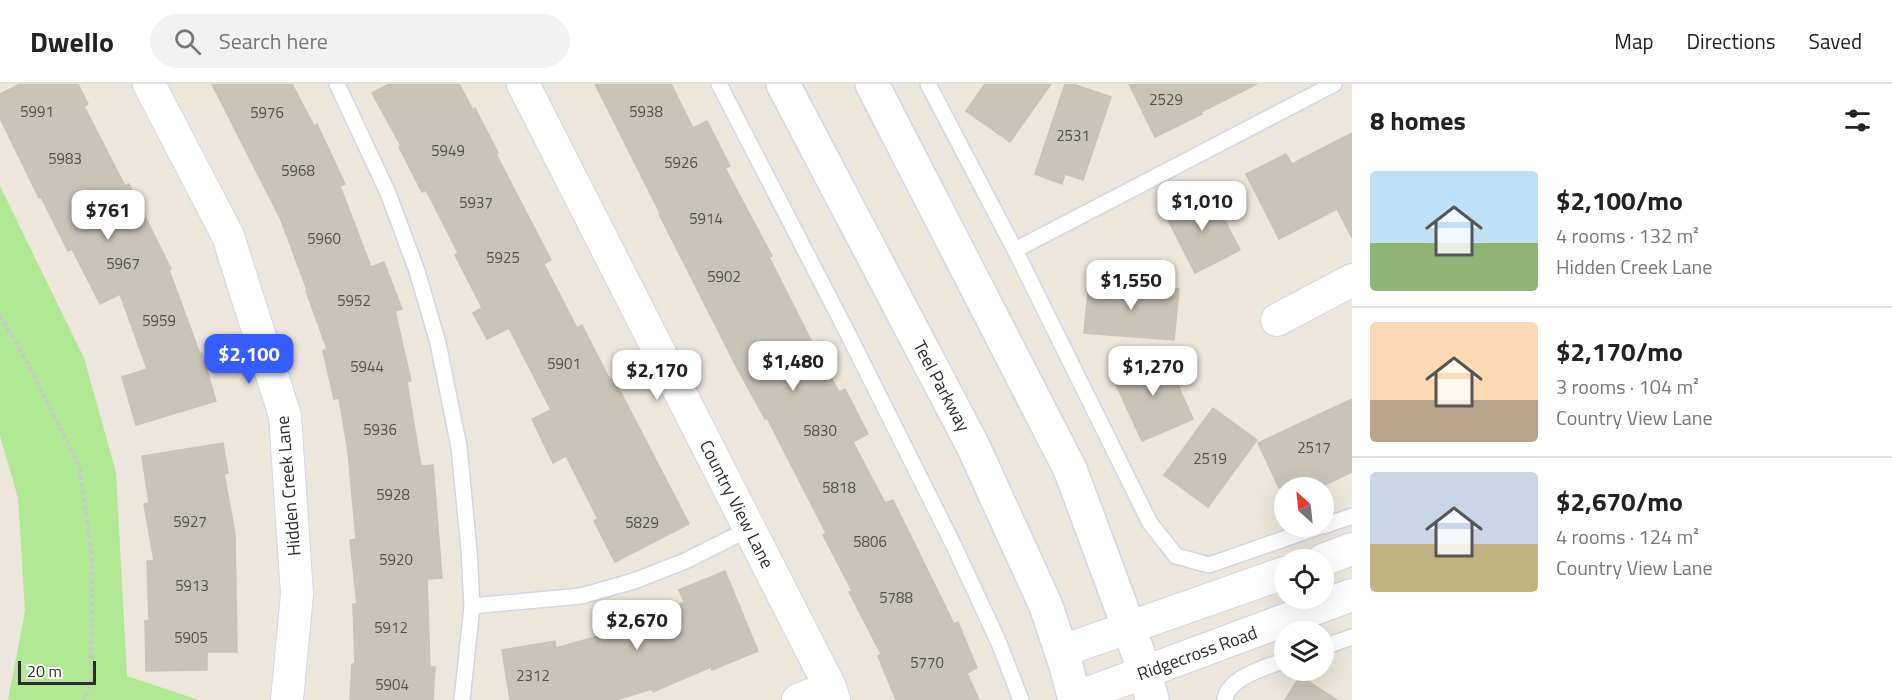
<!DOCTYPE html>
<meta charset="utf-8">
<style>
:root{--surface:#fff;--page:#f2f2f2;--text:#222;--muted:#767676;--line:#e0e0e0;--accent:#375cff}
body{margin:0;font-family:"Titillium Web",sans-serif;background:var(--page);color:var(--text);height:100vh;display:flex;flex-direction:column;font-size:22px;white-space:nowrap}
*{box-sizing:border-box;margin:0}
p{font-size:20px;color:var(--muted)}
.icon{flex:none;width:33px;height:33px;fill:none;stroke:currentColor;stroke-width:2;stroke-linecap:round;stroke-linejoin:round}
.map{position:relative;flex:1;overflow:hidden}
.sheet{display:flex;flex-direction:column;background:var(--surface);width:540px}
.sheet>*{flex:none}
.needle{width:39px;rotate:333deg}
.controls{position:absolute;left:1274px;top:393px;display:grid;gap:12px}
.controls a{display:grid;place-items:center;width:60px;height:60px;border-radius:50%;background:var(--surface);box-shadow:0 6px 24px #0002;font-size:30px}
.scale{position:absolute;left:18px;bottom:15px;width:78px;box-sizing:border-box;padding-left:6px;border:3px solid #2b2b2b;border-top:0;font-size:16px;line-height:21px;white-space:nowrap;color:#2b2b2b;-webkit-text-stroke:4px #fff;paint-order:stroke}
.price{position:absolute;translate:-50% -51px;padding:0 14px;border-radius:12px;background:#fff;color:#222;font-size:20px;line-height:39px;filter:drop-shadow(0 2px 3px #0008)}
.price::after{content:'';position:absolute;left:50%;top:36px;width:18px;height:14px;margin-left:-9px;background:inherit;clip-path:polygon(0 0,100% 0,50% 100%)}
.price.on{background:var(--accent);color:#fff}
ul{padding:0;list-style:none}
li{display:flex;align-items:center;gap:18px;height:150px;padding:0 18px}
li+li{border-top:2px solid var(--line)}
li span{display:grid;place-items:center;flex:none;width:168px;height:120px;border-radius:6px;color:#555}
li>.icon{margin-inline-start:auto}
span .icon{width:72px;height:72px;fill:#fffc;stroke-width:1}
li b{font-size:26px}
h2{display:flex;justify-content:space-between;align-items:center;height:72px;padding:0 18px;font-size:26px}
header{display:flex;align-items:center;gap:36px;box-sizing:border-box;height:84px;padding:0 30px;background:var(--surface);border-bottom:2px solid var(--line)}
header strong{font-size:28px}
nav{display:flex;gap:33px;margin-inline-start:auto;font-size:21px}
.search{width:420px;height:54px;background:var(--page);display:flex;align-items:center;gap:15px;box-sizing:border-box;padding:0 21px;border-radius:33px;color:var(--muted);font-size:22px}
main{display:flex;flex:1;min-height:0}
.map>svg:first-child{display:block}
</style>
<header>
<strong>Dwello</strong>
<div class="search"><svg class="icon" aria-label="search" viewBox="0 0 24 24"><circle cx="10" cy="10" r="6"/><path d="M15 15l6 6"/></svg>Search here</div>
<nav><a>Map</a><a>Directions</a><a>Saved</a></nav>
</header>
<main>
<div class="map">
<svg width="1352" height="616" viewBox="0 0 1352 616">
<rect width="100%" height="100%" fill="#ede6dc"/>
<path fill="#b1e894" d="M0,102L84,274L116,388L127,592L199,616H8L25,527L18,414L0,352Z"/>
<g fill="#c9c4ba" stroke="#c9c2b5" stroke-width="1.5">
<path d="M20,0H78L88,20L84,22L125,102L129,100L171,185L169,186L200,270L202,269L216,317L136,341L122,293L147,285L120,210L100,220L72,165L68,167L41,113L39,114L0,34V10Z"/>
<path d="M212,0H292L314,42L317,40L345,100L340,102L371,183L384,178L402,225L395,227L411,297L407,298L421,382L433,381L442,494L427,495L430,583H435L433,616H350L352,580H355L353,520H357L350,456L356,455L348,368L339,314L334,315L323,267L327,265L306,207L307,206L281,136Z"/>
<path d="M389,0H459L473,26L475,24L498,69L496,70L551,176L544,180L577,244L582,241L610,296L614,295L689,440L615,478L594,437L598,435L566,372L553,379L532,335L551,326L509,244L487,255L473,229L482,224L455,171L458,169L426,106L422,108L399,63L401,62L372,9Z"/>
<path d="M595,0H671L693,44L707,37L730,82L725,84L772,172L769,173L811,256L839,308L845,305L868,350L853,358L885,419L893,416L954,540L958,538L977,584L967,589L979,616H896L878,572L881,570L849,508L852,507L823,451L826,449L767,334L765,335L736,282L659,130L660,129Z"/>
<path d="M985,0H1051L1010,58L966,27Z"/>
<path d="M1065,0H1073L1111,13L1083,96L1065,90L1062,100L1035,90Z"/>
<path d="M1129,0H1257L1201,28L1202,30L1155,53Z"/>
<path d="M1352,49V154L1337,125L1279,155L1246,90L1286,70L1292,80Z"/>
<path d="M1210,108L1240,166L1195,189L1165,130Z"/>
<path d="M1089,197L1179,205L1174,256L1084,249Z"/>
<path d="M1164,269L1193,335L1142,357L1112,292Z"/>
<path d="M1352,315V388L1319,404H1279L1258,359Z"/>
<path d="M1213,324L1257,356L1208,423L1164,391Z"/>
<path d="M223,359L228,389L224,390L235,449L237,568H207V586L146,587L145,537H149L147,477H154L144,420L149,419L142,372Z"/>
<path d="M725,487L758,567L712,586L711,583L653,608L652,605L616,616H510L502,566L555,557L556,564L630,543L684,518L679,506Z"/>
<path d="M1300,592L1337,616H1285Z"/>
</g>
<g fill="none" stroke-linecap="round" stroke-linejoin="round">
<defs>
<g id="lane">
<path d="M337,0L388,109L417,187L438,259L459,363L469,466L472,522L462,616"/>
<path d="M719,0L845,244L954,462L999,559L1021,616"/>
<path d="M928,0L1015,166L1150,439L1176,472L1209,481L1321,442"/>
<path d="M1015,166L1334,0"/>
<path d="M1323,442L1352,432"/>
<path d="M472,522L581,512L634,497L685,477L749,445"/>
<path d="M1323,563L1352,553"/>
<path d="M1225,616C1227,594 1266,583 1284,577"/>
</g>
<g id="street">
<path d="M149,0L228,152L285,332L297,510L287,616"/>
<path d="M523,0L830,603L834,616"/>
<path d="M1277,236L1352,196"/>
<path d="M1323,476L1352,465"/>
<path d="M1062,567L1284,489"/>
<path d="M1075,614L1352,511"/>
<path d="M798,616L830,603"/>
</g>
<g id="secondary">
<path d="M783,0L973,362L1046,522L1066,582L1075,616"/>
<path d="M872,0L1070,385L1129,544L1145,588L1152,616"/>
</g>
</defs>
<use href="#lane" stroke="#d1d4e4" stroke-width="18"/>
<use href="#street" stroke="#d1d4e4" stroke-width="34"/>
<use href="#secondary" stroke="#d1d4e4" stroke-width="36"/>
<path stroke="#c8c8c8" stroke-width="4" stroke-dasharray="4.5 3" stroke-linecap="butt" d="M0,231L29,282L79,381L92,472L91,598L84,616"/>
<use href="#lane" stroke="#fff" stroke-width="15"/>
<use href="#street" stroke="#fff" stroke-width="32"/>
<use href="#secondary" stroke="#fff" stroke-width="33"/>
</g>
<g text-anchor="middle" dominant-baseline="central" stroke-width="4.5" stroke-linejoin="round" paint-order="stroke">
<g font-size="15" fill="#52514f">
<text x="1166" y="15">2529</text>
<text x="37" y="27">5991</text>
<text x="646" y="27">5938</text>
<text x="267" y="28">5976</text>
<text x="1073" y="51">2531</text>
<text x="448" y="66">5949</text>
<text x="65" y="74">5983</text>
<text x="681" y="78">5926</text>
<text x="298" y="86">5968</text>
<text x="476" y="118">5937</text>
<text x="706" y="134">5914</text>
<text x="324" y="154">5960</text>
<text x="503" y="173">5925</text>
<text x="123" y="179">5967</text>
<text x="724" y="192">5902</text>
<text x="354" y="216">5952</text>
<text x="159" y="236">5959</text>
<text x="564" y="279">5901</text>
<text x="367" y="282">5944</text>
<text x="380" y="345">5936</text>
<text x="820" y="346">5830</text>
<text x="1314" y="363">2517</text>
<text x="1210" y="374">2519</text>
<text x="839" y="403">5818</text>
<text x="393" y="410">5928</text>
<text x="190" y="437">5927</text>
<text x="642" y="438">5829</text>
<text x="870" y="457">5806</text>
<text x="396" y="475">5920</text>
<text x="192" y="501">5913</text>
<text x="896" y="513">5788</text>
<text x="391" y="543">5912</text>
<text x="191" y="553">5905</text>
<text x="927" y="578">5770</text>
<text x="533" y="591">2312</text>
<text x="392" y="600">5904</text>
</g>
<g font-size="18" fill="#2b2b2b" stroke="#fff">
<text transform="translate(942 302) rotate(62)">Teel Parkway</text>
<text transform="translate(288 402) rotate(-95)">Hidden Creek Lane</text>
<text transform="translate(737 420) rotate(63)">Country View Lane</text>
<text transform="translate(1197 569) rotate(-20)">Ridgecross Road</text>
</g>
</g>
</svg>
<div class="controls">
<a><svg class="needle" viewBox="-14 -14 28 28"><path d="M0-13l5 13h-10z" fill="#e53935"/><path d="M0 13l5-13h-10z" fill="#767676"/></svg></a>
<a><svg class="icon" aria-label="locate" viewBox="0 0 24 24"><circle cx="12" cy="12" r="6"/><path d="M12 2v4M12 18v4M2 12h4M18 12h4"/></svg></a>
<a><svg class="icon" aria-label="layers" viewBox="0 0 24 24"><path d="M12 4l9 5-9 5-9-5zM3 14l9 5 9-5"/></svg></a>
</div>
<div class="scale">20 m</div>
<b class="price" style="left:1202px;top:148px">$1,010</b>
<b class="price" style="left:108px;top:157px">$761</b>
<b class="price" style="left:1131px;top:227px">$1,550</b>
<b class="price on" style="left:249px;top:301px">$2,100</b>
<b class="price" style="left:793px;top:308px">$1,480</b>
<b class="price" style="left:1153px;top:313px">$1,270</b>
<b class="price" style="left:657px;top:317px">$2,170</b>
<b class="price" style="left:637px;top:567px">$2,670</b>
</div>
<section class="sheet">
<h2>8 homes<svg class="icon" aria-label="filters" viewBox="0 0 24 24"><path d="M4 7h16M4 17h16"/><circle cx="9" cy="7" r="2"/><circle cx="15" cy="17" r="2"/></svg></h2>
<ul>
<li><span style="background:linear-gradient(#bfe0f5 60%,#8fb573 0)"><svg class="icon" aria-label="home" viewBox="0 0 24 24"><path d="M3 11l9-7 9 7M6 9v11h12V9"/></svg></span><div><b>$2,100/mo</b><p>4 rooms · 132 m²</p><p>Hidden Creek Lane</p></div></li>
<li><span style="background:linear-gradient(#ffd9b3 65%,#b9a48a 0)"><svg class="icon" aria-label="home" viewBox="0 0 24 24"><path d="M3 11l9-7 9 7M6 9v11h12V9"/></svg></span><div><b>$2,170/mo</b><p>3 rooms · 104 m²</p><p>Country View Lane</p></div></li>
<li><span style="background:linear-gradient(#c9d6e8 60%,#c2b280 0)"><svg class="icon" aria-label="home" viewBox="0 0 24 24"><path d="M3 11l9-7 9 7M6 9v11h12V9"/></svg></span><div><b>$2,670/mo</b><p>4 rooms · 124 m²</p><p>Country View Lane</p></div></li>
</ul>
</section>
</main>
